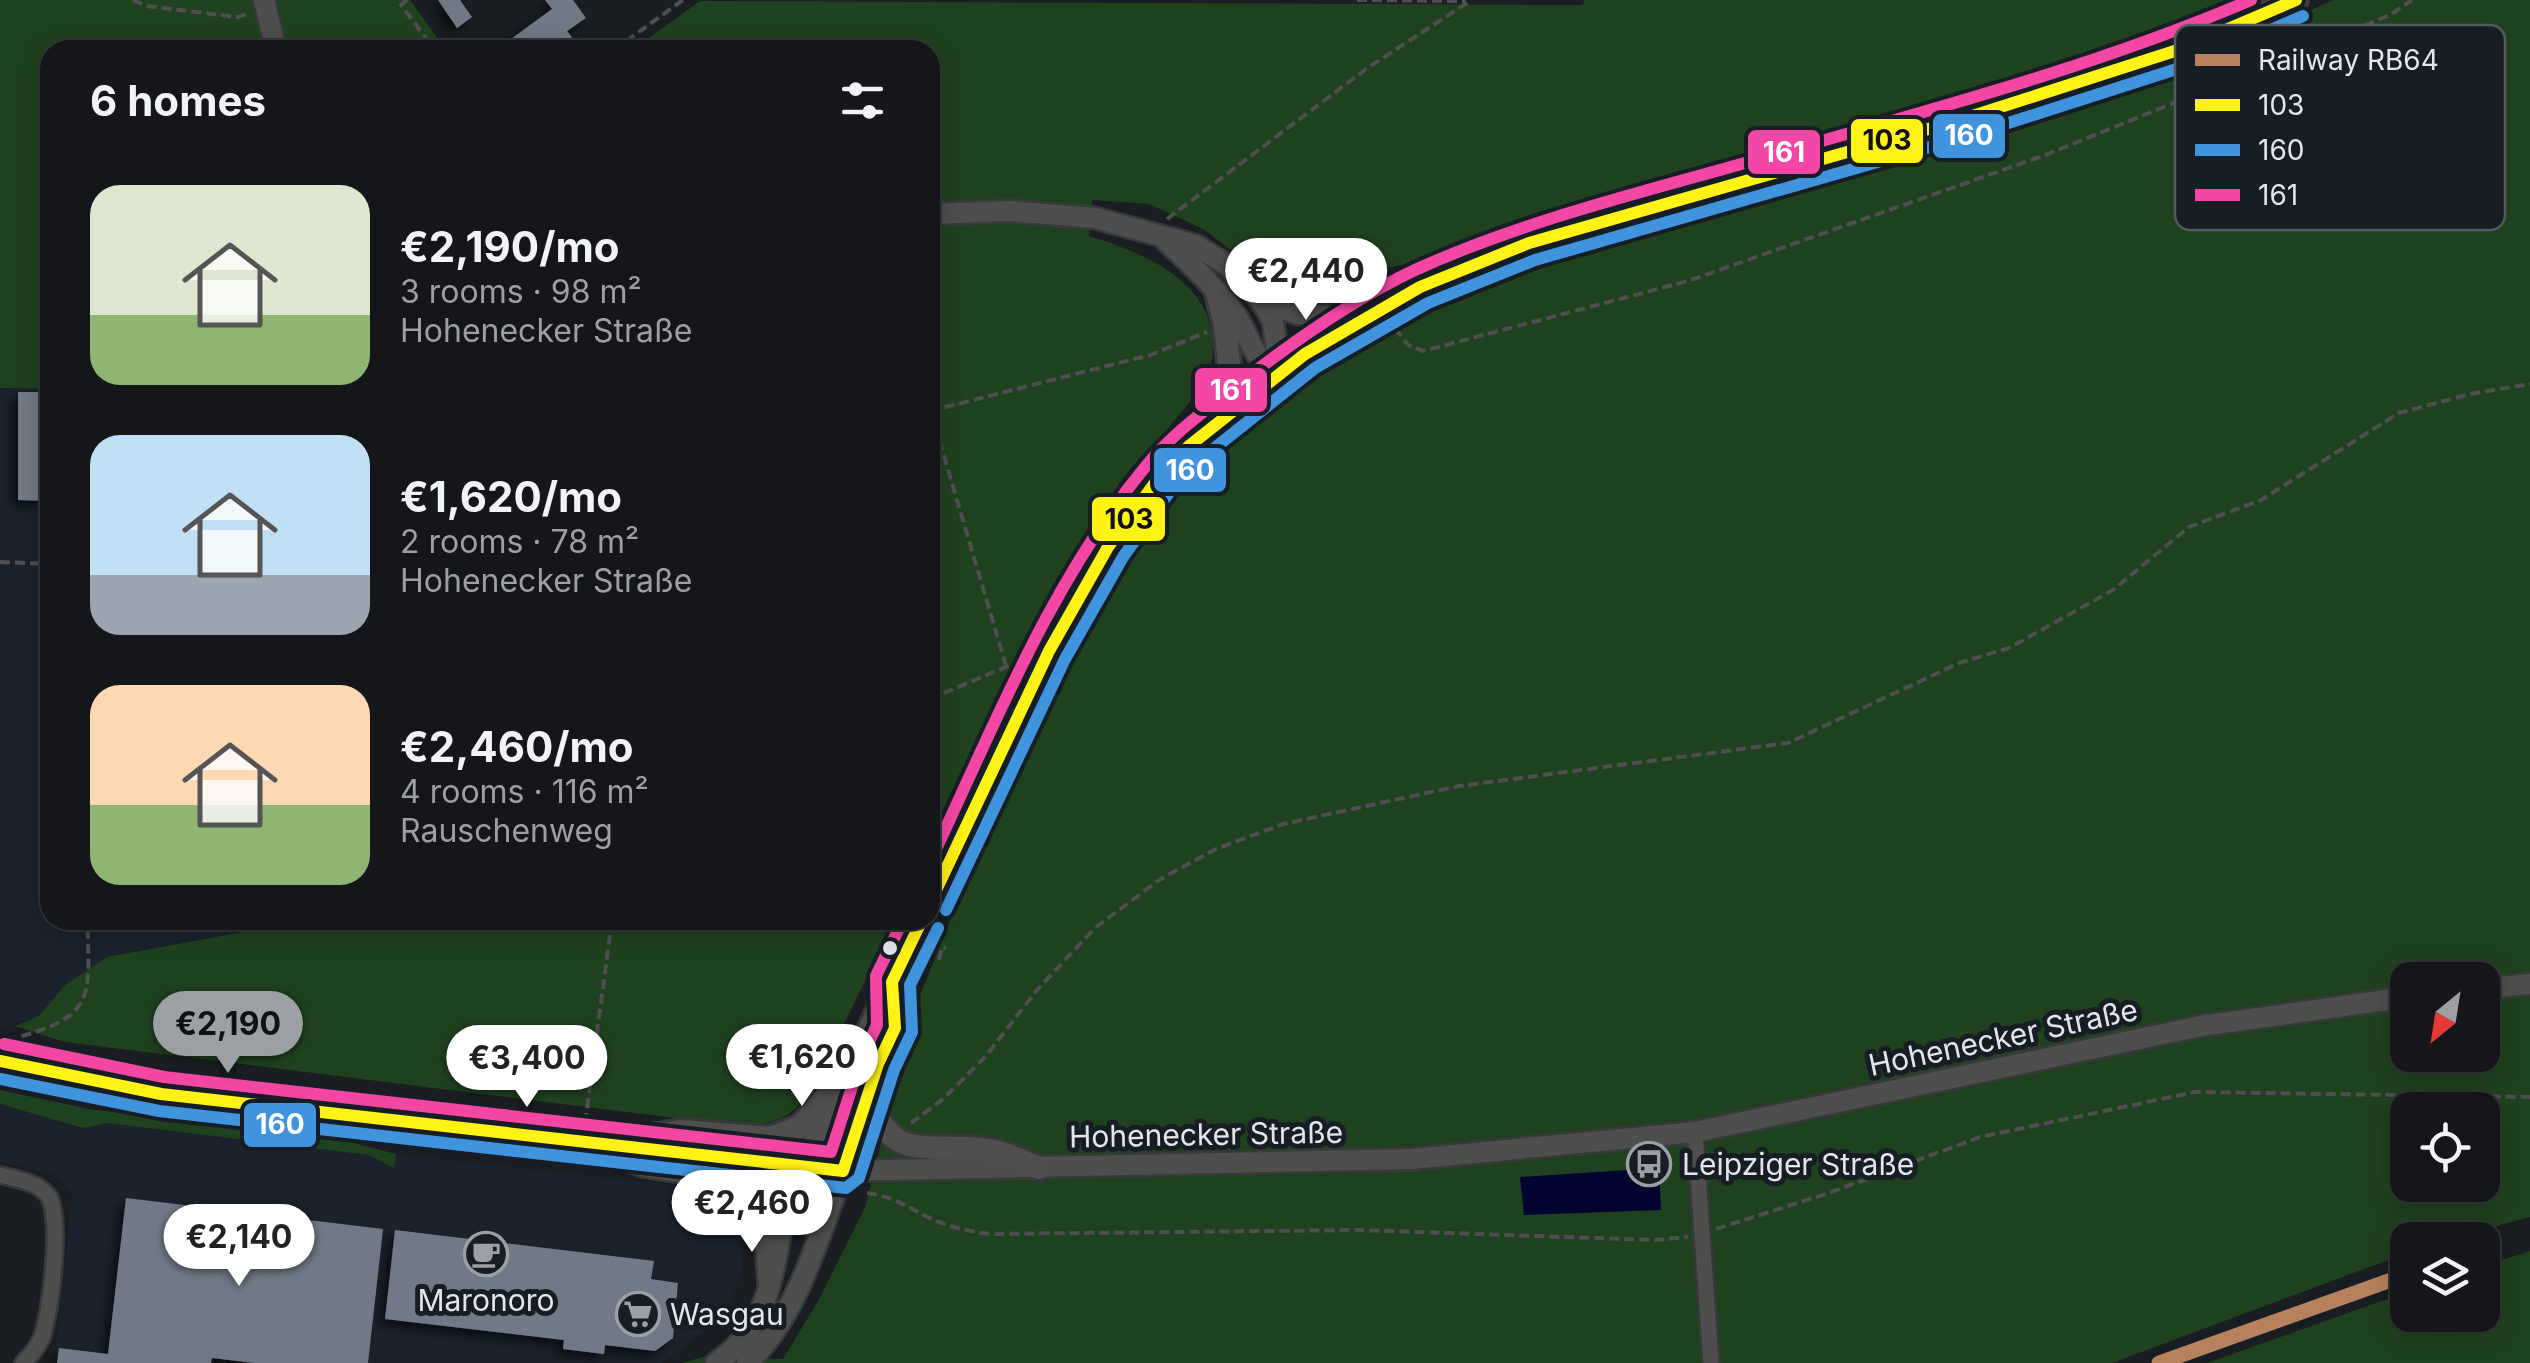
<!DOCTYPE html>
<meta charset="utf-8">
<style>
:root{--surface:#141619;--page:#212326;--text:#f1f3f6;--muted:#9d9fa2;--line:#333538;--accent:#9ca0a4}
body{margin:0;font-family:Inter,sans-serif;background:var(--page);color:var(--text);height:100vh;display:flex;flex-direction:column;font-size:38px;white-space:nowrap}
*{box-sizing:border-box;margin:0}
p{font-size:32px;color:var(--muted)}
.icon{flex:none;width:55px;height:55px;fill:none;stroke:currentColor;stroke-width:2;stroke-linecap:round;stroke-linejoin:round}
.map{position:relative;flex:1;overflow:hidden}
.side{position:absolute;left:40px;top:40px;width:900px;height:890px;display:flex;flex-direction:column;background:var(--surface);border-radius:30px;box-shadow:0 5px 25px #0003,0 0 0 2px var(--line)}
.side>*{flex:none}
.needle{width:65px;rotate:210deg}
.fabs{position:absolute;left:2390px;top:962px;display:grid;gap:20px}
.fabs a{display:grid;place-items:center;width:110px;height:110px;border-radius:20px;background:var(--surface);box-shadow:0 5px 25px #0003,0 0 0 2px var(--line);font-size:50px}
.price{position:absolute;translate:-50% -85px;padding:0 22px;border-radius:35px;background:#fff;color:#222;font-size:32px;line-height:65px;filter:drop-shadow(0 2px 5px #0008)}
.price::after{content:'';position:absolute;left:50%;top:60px;width:30px;height:22px;margin-left:-15px;background:inherit;clip-path:polygon(0 0,100% 0,50% 100%)}
.price.current{background:var(--accent);color:#111}
ul{padding:0;list-style:none}
li{display:flex;align-items:center;gap:30px;height:250px;padding:0 50px}
li span{display:grid;place-items:center;flex:none;width:280px;height:200px;border-radius:30px;color:#555}
li>.icon{margin-inline-start:auto}
span .icon{width:120px;height:120px;fill:#fffc;stroke-width:1}
li b{font-size:42px}
h2{display:flex;justify-content:space-between;align-items:center;height:120px;padding:0 50px;font-size:42px}
.map>svg:first-child{display:block}
</style>
<div class="map">
<svg width="2530" height="1363" viewBox="0 0 2530 1363">
<defs>
<filter id="shadow"><feDropShadow dx="-6" dy="6" stdDeviation="5" flood-color="#0009"/></filter>
</defs>
<rect width="100%" height="100%" fill="#1a1d21"/>
<g fill="#1a222d">
<path d="M0,389H50V920H307L107,957L65,985L39,1016L0,1028Z"/>
<path d="M0,1104L83,1128L107,1123L370,1155L393,1168L396,1154L683,1186L702,1192L731,1220L740,1238L743,1262L739,1280L725,1310L702,1334L661,1363H54L72,1195L56,1176L0,1161Z"/>
</g>
<g fill="#1f421e" fill-rule="evenodd">
<path d="M0,0H410L446,50H50V389L0,388Z"/>
<path d="M1584,0H2248L2063,70L1535,225L1453,254L1387,268L1336,294L1292,298L1205,230L1149,204L1092,200L1089,236C1159,257 1235,294 1207,381L1106,503L1074,551L1045,603L930,849V50H632L700,1L1583,5Z"/>
<path d="M2333,0H2530V1217L2444,1240H2408L2407,1253L2112,1363H682L703,1357L783,1359L821,1296L866,1205L911,1018L1011,769L1085,624L1146,529L1233,435L1336,358L1467,285L1863,160L2071,100L2292,19ZM2408,980H2482V1055H2408ZM2408,1110H2482V1185H2408Z"/>
<path d="M307,920H895L810,1093C787,1120 776,1124 740,1126L65,1042L15,1026L39,1016L65,985L107,957Z"/>
<path d="M0,1090L89,1109L346,1141L396,1154L394,1168L369,1155L107,1123L83,1128L0,1104Z"/>
<path d="M2530,1251V1363H2207L2407,1292L2408,1315H2482L2483,1266Z"/>
</g>
<path fill="#020430" d="M1659,1168L1661,1210L1524,1215L1520,1177Z"/>
<g fill="#6f7987" filter="url(#shadow)">
<path d="M438,0H460L472,17L457,28Z"/>
<path d="M545,0H573L586,18L567,31L577,44L568,50H496L552,9Z"/>
<path d="M18,392H50V501L18,500Z"/>
<path d="M126,1198L383,1229L368,1363H255L212,1358L211,1363H57L59,1348L108,1354Z"/>
<path d="M395,1230L654,1261L651,1279L678,1283L673,1338L655,1351L605,1345L604,1354L563,1349L564,1340L385,1319Z"/>
</g>
<g fill="none" stroke-linecap="round" stroke-linejoin="round">
<defs>
<g id="minor">
<path d="M1695,1132L1711,1363"/>
<path d="M0,1175C16,1179 39,1182 49,1197C62,1220 51,1312 42,1337C38,1347 30,1356 23,1363"/>
</g>
<g id="tertiary">
<path d="M264,0L276,50"/>
<path d="M930,214L1011,211L1095,218L1195,245L1227,265L1262,302L1273,321L1280,374"/>
<path d="M1166,241C1190,263 1213,285 1233,311C1250,334 1251,361 1280,374"/>
<path d="M1262,302L1298,314L1364,318"/>
<path d="M2482,989L2530,984"/>
<path d="M601,1146L642,1166L716,1178L741,1198L766,1244L769,1287"/>
<path d="M716,1363C774,1325 772,1264 787,1203C790,1191 798,1179 803,1167"/>
<path d="M747,1363C798,1316 819,1235 843,1171L1412,1159L1695,1132L2201,1026L2408,997"/>
</g>
<g id="secondary">
<path d="M1196,434L1230,372L1225,325L1217,293"/>
<path d="M930,903L1049,651L1108,547L1160,476L1189,446L1305,354L1420,287L1529,243L1963,119L2181,49L2296,0"/>
<path d="M0,1061L161,1094L843,1171L878,1064L895,1028L892,982"/>
<path d="M871,1094C886,1170 940,1139 994,1151C1009,1154 1024,1162 1039,1168"/>
<path d="M628,1140L681,1131L770,1138L800,1127L847,1073"/>
<path d="M803,1167L922,920"/>
</g>
</defs>
<use href="#minor" stroke="#37393c" stroke-width="20"/>
<use href="#tertiary" stroke="#37393c" stroke-width="25"/>
<use href="#secondary" stroke="#37393c" stroke-width="28"/>
<g stroke="#4f4f51" stroke-width="4" stroke-dasharray="10 5" stroke-linecap="butt">
<path d="M133,0L146,6L238,17L246,14"/>
<path d="M407,0L401,5L435,50"/>
<path d="M1357,0L1466,1"/>
<path d="M614,50L683,0"/>
<path d="M1167,219L1366,69L1470,1"/>
<path d="M1395,328L1408,345L1423,351L1688,281L2048,154L2390,15L2412,0"/>
<path d="M930,411L1150,355L1207,332"/>
<path d="M931,412L1006,666"/>
<path d="M0,562L50,564"/>
<path d="M930,699L1020,661"/>
<path d="M939,960L942,947L946,948"/>
<path d="M7,1040C93,1018 91,1003 87,920"/>
<path d="M585,1123L612,920"/>
<path d="M911,1123L942,1100L986,1056L1037,990L1095,928L1159,880L1216,849L1283,824L1459,786L1788,743L1959,663L2009,648L2113,590L2189,527L2261,500L2399,413L2470,394L2530,384"/>
<path d="M867,1193C894,1196 910,1209 934,1220C952,1228 970,1231 989,1234L1360,1230L1655,1240L1688,1237"/>
<path d="M1716,1229L1826,1194L1980,1137L2195,1092L2530,1097"/>
</g>
<use href="#minor" stroke="#4e4e4d" stroke-width="15"/>
<use href="#tertiary" stroke="#4e4e4d" stroke-width="20"/>
<use href="#secondary" stroke="#504f4e" stroke-width="22"/>
<defs>
<g id="bus-1">
<path d="M930,903L1049,651L1108,547L1160,476L1189,446L1305,354L1420,287L1529,243L1963,119L2181,49L2296,0"/>
<path d="M0,1061L161,1094L843,1171L878,1064L895,1028L892,982L922,920"/>
</g>
<g id="bus-2">
<path d="M946,910L1065,659L1123,557L1173,487L1201,459L1315,368L1428,303L1535,260L1968,136L2186,66L2303,16"/>
<path d="M0,1079L159,1111L846,1188L859,1178L894,1070L912,1032L910,985L938,928"/>
</g>
<g id="bus-3">
<path d="M930,862C994,727 1050,582 1146,466C1172,434 1207,409 1240,383C1294,341 1353,299 1415,270C1527,219 1648,191 1766,157C1929,110 2095,67 2251,0"/>
<path d="M4,1044L164,1077L831,1152L861,1059L877,1025L876,976L903,920"/>
</g>
</defs>
<use href="#bus-1" stroke="#171d24" stroke-width="20"/>
<use href="#bus-2" stroke="#171d24" stroke-width="20"/>
<use href="#bus-3" stroke="#171d24" stroke-width="20"/>
<use href="#bus-1" stroke="#fff215" stroke-width="12"/>
<use href="#bus-2" stroke="#4094de" stroke-width="12"/>
<use href="#bus-3" stroke="#f346a5" stroke-width="12"/>
<defs>
<path id="rail-1" d="M2159,1363L2408,1274"/>
</defs>
<use href="#rail-1" stroke="#171d24" stroke-width="22"/>
<use href="#rail-1" stroke="#b6815c" stroke-width="15"/>
</g>
<defs>
<symbol id="bus-ring" viewBox="-11 -11 22 22"><circle r="9.5" fill="#171d24" stroke="#9ca0a4" stroke-width="1.5"/><path d="M-5-6H5V4H4V6H2V4H-2V6H-4V4H-5ZM-3.5-4V0h7V-4ZM-3.5 1.2v1.5H-2V1.2ZM2 1.2v1.5H3.5V1.2Z" fill="#9ca0a4"/></symbol>
<symbol id="cafe-ring" viewBox="-11 -11 22 22"><circle r="9.5" fill="#171d24" stroke="#9ca0a4" stroke-width="1.5"/><path d="M-5.5-4.5H6V0H3Q3 3.5 0 3.5H-2.5Q-5.5 3.5-5.5 0ZM3-3.2v2h1.7v-2ZM-6 4.5H4V6H-6Z" fill="#9ca0a4"/></symbol>
<symbol id="supermarket-ring" viewBox="-11 -11 22 22"><circle r="9.5" fill="#171d24" stroke="#9ca0a4" stroke-width="1.5"/><path d="M-6-5.5h2.5l.6 2H6L4.5 2H-2.5L-4.4-4H-6ZM-1.5 3.2a1.3 1.3 0 1 0 .1 0ZM3 3.2a1.3 1.3 0 1 0 .1 0Z" fill="#9ca0a4"/></symbol>
</defs>
<g fill-rule="evenodd">
<use href="#bus-ring" x="1624" y="1139" width="50" height="50"/>
<use href="#cafe-ring" x="461" y="1229" width="50" height="50"/>
<use href="#supermarket-ring" x="613" y="1289" width="50" height="50"/>
</g>
<circle fill="#e2e6eb" stroke="#171d24" stroke-width="4" cx="890" cy="948" r="9"/>
<g text-anchor="middle" dominant-baseline="central" stroke-width="10" stroke-linejoin="round" paint-order="stroke">
<g font-size="30" fill="#e2e6eb" stroke="#171d24">
<text transform="translate(2003 1037) rotate(-12)">Hohenecker Straße</text>
<text transform="translate(1206 1134) rotate(-1)">Hohenecker Straße</text>
</g>
<g font-size="30" fill="#e2e6eb" stroke="#171d24" text-anchor="start">
<text x="1682" y="1164">Leipziger Straße</text>
<text x="486" y="1300" text-anchor="middle">Maronoro</text>
<text x="670" y="1314">Wasgau</text>
</g>
</g>
<rect x="2175" y="25" width="330" height="205" rx="15" fill="#171d24" stroke="#545960" stroke-width="2.5"/>
<rect x="2195" y="54" width="45" height="12" fill="#b6815c"/>
<rect x="2195" y="99" width="45" height="12" fill="#fff215"/>
<rect x="2195" y="144" width="45" height="12" fill="#4094de"/>
<rect x="2195" y="189" width="45" height="12" fill="#f346a5"/>
<g font-size="28" fill="#e2e6eb">
<text x="2258" y="70">Railway RB64</text>
<text x="2258" y="115">103</text>
<text x="2258" y="160">160</text>
<text x="2258" y="205">161</text>
</g>
<g stroke="#171d24" stroke-width="4">
<rect x="1931" y="112" width="76" height="48" rx="10" fill="#4094de"/>
<rect x="1849" y="117" width="76" height="48" rx="10" fill="#fff215"/>
<rect x="1746" y="128" width="76" height="48" rx="10" fill="#f346a5"/>
<rect x="1193" y="366" width="76" height="48" rx="10" fill="#f346a5"/>
<rect x="1152" y="446" width="76" height="48" rx="10" fill="#4094de"/>
<rect x="1090" y="495" width="77" height="48" rx="10" fill="#fff215"/>
<rect x="242" y="1101" width="76" height="48" rx="10" fill="#4094de"/>
</g>
<g font-size="28" text-anchor="middle" font-weight="bold" fill="#fff">
<text x="1969" y="145">160</text>
<text x="1784" y="162">161</text>
<text x="1231" y="400">161</text>
<text x="1190" y="480">160</text>
<text x="280" y="1134">160</text>
</g>
<g font-size="28" text-anchor="middle" font-weight="bold" fill="#111">
<text x="1887" y="150">103</text>
<text x="1129" y="529">103</text>
</g>
</svg>
<div class="fabs">
<a><svg class="needle" viewBox="-14 -14 28 28"><path d="M0-13l5 13h-10z" fill="#e53935"/><path d="M0 13l5-13h-10z" fill="#9d9fa2"/></svg></a>
<a><svg class="icon" aria-label="locate" viewBox="0 0 24 24"><circle cx="12" cy="12" r="6"/><path d="M12 2v4M12 18v4M2 12h4M18 12h4"/></svg></a>
<a><svg class="icon" aria-label="layers" viewBox="0 0 24 24"><path d="M12 4l9 5-9 5-9-5zM3 14l9 5 9-5"/></svg></a>
</div>
<b class="price" style="left:1306px;top:323px">€2,440</b>
<b class="price current" style="left:228px;top:1076px">€2,190</b>
<b class="price" style="left:802px;top:1109px">€1,620</b>
<b class="price" style="left:527px;top:1110px">€3,400</b>
<b class="price" style="left:752px;top:1255px">€2,460</b>
<b class="price" style="left:239px;top:1289px">€2,140</b>
<section class="side">
<h2>6 homes<svg class="icon" aria-label="filters" viewBox="0 0 24 24"><path d="M4 7h16M4 17h16"/><circle cx="9" cy="7" r="2"/><circle cx="15" cy="17" r="2"/></svg></h2>
<ul>
<li><span style="background:linear-gradient(#dfe7d0 65%,#8fb573 0)"><svg class="icon" aria-label="home" viewBox="0 0 24 24"><path d="M3 11l9-7 9 7M6 9v11h12V9"/></svg></span><div><b>€2,190/mo</b><p>3 rooms · 98 m²</p><p>Hohenecker Straße</p></div></li>
<li><span style="background:linear-gradient(#bfe0f5 70%,#9aa5b1 0)"><svg class="icon" aria-label="home" viewBox="0 0 24 24"><path d="M3 11l9-7 9 7M6 9v11h12V9"/></svg></span><div><b>€1,620/mo</b><p>2 rooms · 78 m²</p><p>Hohenecker Straße</p></div></li>
<li><span style="background:linear-gradient(#ffd9b3 60%,#8fb573 0)"><svg class="icon" aria-label="home" viewBox="0 0 24 24"><path d="M3 11l9-7 9 7M6 9v11h12V9"/></svg></span><div><b>€2,460/mo</b><p>4 rooms · 116 m²</p><p>Rauschenweg</p></div></li>
</ul>
</section>
</div>
